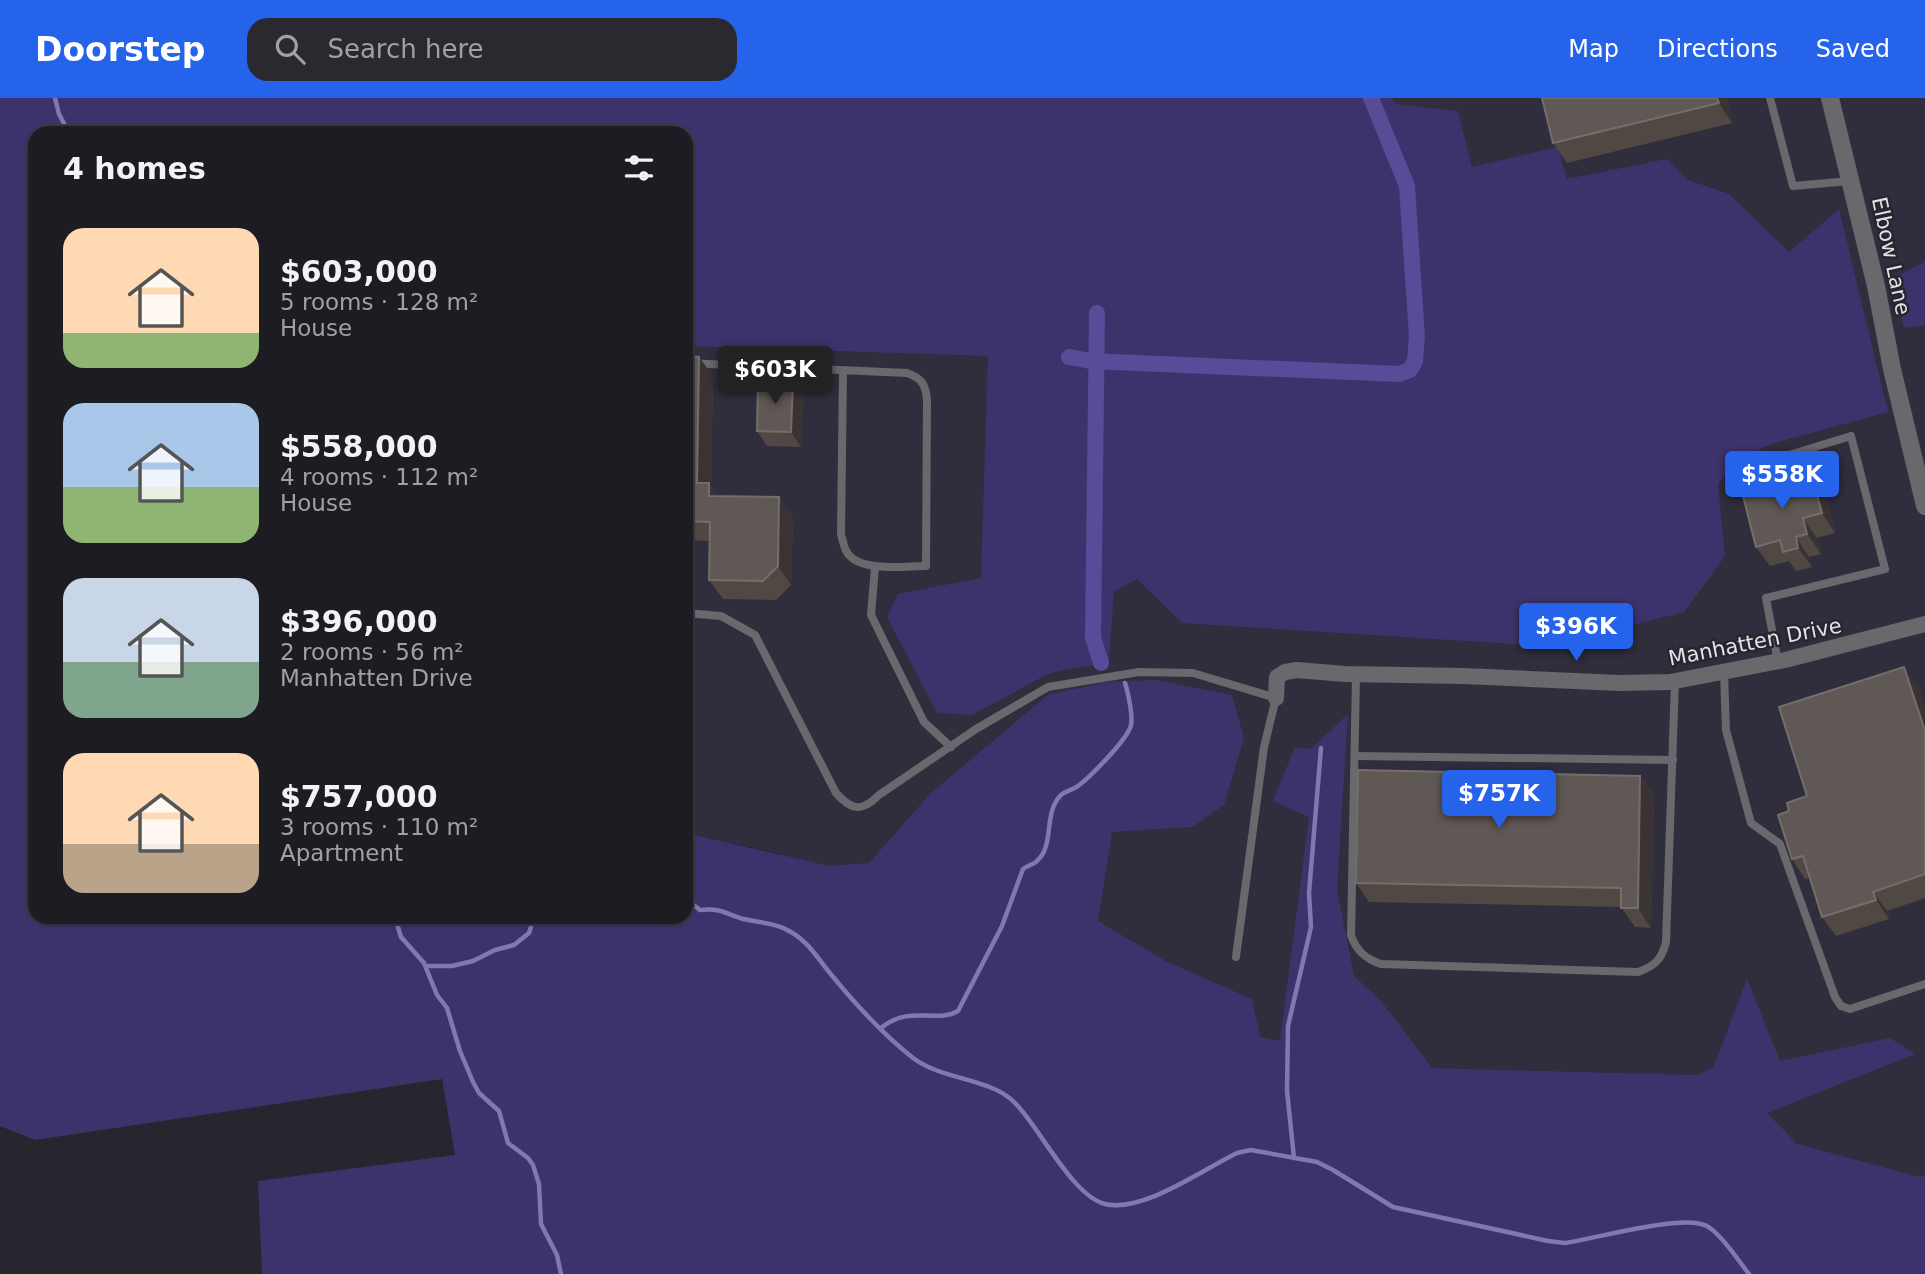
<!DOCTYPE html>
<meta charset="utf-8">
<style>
:root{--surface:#1d1c23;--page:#2a2930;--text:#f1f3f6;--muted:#a0a1a6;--line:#3b3a41;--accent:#2563eb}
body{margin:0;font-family:"DejaVu Sans",sans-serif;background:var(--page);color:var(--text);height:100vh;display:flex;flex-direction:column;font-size:26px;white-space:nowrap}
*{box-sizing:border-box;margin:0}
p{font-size:23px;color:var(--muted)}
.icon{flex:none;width:38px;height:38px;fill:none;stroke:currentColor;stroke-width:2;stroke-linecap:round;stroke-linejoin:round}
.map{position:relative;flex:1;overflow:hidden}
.sheet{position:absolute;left:28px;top:28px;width:665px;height:798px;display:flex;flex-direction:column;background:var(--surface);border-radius:21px;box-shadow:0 2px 5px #0004,0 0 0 2px var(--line)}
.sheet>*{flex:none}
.price{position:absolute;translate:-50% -60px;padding:0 16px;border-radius:7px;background:var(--accent);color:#fff;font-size:23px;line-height:46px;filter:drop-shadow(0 2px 4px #0008)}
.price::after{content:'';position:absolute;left:50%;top:42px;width:21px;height:16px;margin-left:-10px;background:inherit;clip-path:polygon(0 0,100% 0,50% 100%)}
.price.selected{background:#222;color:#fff}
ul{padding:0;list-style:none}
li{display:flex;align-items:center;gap:21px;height:175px;padding:0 35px}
li span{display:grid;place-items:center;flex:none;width:196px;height:140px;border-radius:21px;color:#555}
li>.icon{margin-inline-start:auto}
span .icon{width:84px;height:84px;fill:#fffc;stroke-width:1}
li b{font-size:30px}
h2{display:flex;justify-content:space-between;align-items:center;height:84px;padding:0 35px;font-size:30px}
header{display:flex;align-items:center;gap:42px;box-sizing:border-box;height:98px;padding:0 35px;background:var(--accent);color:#fff}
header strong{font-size:33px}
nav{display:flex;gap:38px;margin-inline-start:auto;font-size:24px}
.search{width:490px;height:63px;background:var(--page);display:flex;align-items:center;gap:18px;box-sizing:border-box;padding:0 24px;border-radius:21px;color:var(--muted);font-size:26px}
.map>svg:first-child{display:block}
</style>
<header>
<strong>Doorstep</strong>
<div class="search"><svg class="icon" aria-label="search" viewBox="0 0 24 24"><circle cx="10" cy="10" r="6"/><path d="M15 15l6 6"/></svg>Search here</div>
<nav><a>Map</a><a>Directions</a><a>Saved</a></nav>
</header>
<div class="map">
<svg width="1925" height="1176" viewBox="0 0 1925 1176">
<rect width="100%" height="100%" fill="#27262f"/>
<path fill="#302e3d" d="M379,0H1925V1107L1883,1108L1698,977L1307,967L777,755L686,735V35H376Z"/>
<g fill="#3d336c">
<path d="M0,0H1391L1396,6L1458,13L1472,69L1558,49L1567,81L1667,61L1688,82L1729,96L1789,154L1839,111L1888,314L1771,346L1734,364L1718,386L1725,458L1684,514L1547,548L1182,525L1137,481L1114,493L1109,564L1050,575L972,617L937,615L887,519L898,496L981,480L988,258L686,248V35H35V819H686V735L830,768L869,765L931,695L1049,596L1109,584L1156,582L1232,597L1244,640L1224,707L1192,729L1112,734L1098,823L1167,864L1252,901L1260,939L1280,943L1309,719L1273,703L1295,649L1311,651L1348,616L1337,792L1354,878L1381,903L1432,970L1699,977L1714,968L1747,881L1780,963L1890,940L1915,956L1767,1015L1797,1046L1920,1079L1925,1078V1176H262L258,1083L455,1057L442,981L35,1042L0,1028Z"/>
<path d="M1925,164V227L1904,230L1890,181Z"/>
</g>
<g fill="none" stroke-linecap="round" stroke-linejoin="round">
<g stroke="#8178b0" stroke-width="4.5">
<path d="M55,0L59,16L69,35"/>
<path d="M686,801L700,812C719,810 723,814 740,820C757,825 775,824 791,834C810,845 820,864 834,880C857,908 884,937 913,960C942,982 990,980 1014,1004C1039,1028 1072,1098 1105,1106C1143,1115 1202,1072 1237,1055L1251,1052L1317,1064L1333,1072L1393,1109L1548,1143L1565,1145C1595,1141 1689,1113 1710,1130C1725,1141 1737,1161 1749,1176"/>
<path d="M395,819L401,839L424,865L437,897L447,910L460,953L473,984L479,995L499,1013L508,1045L528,1060L533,1067L539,1086L541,1126L557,1157L561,1176"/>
<path d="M427,868H452L473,863L495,852L514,847L529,835L534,819"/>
<path d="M881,930C911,906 936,926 958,913L1002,828L1023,771C1027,768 1034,766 1037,763C1055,747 1043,717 1060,698C1064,693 1073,692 1078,688C1090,679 1128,641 1131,627C1133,618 1128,594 1125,585"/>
<path d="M1294,1060L1287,993L1288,928L1311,829L1309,795L1321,650"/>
</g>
<g stroke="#584b98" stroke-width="16">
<path d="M1097,215L1093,540L1101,565"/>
<path d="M1069,259L1090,263L1399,276L1410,272L1415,263L1417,239L1407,88L1371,0"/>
</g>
<g stroke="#68686d" stroke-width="8">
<path d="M1770,0L1793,88L1850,83"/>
<path d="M686,265L907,275C922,280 926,287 927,303L926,468C906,468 863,474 849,457C844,452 843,443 841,436L843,273"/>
<path d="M875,469L871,517L924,624L951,649"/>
<path d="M686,515L721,518L755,537L836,695C852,713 862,714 879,697L976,631L1048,589L1139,574L1193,575L1276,600L1264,649L1236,859"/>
<path d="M1778,564L1766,500L1885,471L1851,338L1789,357"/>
<path d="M1724,575L1726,632L1751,725L1780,746L1835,899L1841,908L1850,911L1925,886"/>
<path d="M1356,577L1351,837C1356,853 1366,861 1381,866L1638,874C1655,868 1662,861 1666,844L1675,583"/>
<path d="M1356,658L1673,662"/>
</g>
<path stroke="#68686d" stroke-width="16" d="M1276,600L1277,579L1285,574L1297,572L1345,576L1464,578L1619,585L1670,584L1785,562L1925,526"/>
<path stroke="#68686d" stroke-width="18" d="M1830,0L1876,188L1892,271L1925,408"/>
</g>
<g fill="#504842">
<path d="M1542,0H1726L1732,25L1567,65L1553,45Z"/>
<path d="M686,258L713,278L711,388L718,398L779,399L793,419L791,487L776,502L723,501L709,482L710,443L686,442Z"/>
<path d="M803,298L801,349L767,348L757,333Z"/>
<path d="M1811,376L1825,395L1835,435L1817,440L1821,456L1809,459L1812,469L1796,473L1789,463L1770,468L1756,449Z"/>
<path d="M1918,588L1925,610V800L1887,813L1889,821L1836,838L1822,819L1810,780L1805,781L1792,761L1789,713L1807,698Z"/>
<path d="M1640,678L1654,697L1651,830L1635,829L1621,809L1369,804L1356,785Z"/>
</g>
<g fill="#393333">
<path d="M1717,0H1726L1732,25L1719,5Z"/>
<path d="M699,259L713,278L711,388L723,405L710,400L697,385Z"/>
<path d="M793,284L803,298L801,349L791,334Z"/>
<path d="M1811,376L1825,395L1835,435L1822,415Z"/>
<path d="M779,399L793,419L791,487L778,468Z"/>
<path d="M1803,420L1817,440L1821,456L1807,436Z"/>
<path d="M1796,439L1809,459L1812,469L1798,450Z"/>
<path d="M1904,569L1918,588L1925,610V633Z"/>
<path d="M1640,678L1654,697L1651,830L1638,810Z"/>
<path d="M1873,794L1887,813L1889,821L1876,802Z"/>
</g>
<g fill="#605854" stroke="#746e6b" stroke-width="2">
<path d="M1542,0H1717L1719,5L1553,45Z"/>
<path d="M686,258L699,259L697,385H709V398L779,399L778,468L763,483L709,482L710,424L686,423Z"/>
<path d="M758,282L793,284L791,334L757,333Z"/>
<path d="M1811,376L1822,415L1803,420L1807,436L1796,439L1798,450L1783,454L1780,442L1756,449L1742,394Z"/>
<path d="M1904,569L1925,633V776L1873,794L1876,802L1822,819L1803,758L1792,761L1778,717L1789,713L1787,705L1807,698L1779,609Z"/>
<path d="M1358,672L1640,678L1638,810H1621V790L1356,785Z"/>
</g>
<g text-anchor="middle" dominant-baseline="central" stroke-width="5" stroke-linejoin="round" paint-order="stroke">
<g font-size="21" fill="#e2e2e8" stroke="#27262f">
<text transform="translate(1891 158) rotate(78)">Elbow Lane</text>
<text transform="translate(1755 544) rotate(-11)">Manhatten Drive</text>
</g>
</g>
</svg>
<b class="price selected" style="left:775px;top:308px">$603K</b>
<b class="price" style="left:1782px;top:413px">$558K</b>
<b class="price" style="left:1576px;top:565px">$396K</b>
<b class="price" style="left:1499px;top:732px">$757K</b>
<section class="sheet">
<h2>4 homes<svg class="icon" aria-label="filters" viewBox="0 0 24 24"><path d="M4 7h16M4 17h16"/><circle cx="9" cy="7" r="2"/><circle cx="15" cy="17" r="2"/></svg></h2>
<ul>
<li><span style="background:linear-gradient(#ffd9b3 75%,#8fb573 0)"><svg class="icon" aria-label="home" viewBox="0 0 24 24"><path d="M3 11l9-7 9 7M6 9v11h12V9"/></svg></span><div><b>$603,000</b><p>5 rooms · 128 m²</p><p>House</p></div></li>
<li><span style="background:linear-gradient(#a9c7e8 60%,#8fb573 0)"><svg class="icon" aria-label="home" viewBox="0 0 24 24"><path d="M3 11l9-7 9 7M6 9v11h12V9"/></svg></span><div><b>$558,000</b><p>4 rooms · 112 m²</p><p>House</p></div></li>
<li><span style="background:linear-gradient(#c9d6e8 60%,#7fa58c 0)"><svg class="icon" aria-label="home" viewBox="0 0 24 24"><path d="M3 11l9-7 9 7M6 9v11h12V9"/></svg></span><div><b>$396,000</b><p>2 rooms · 56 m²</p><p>Manhatten Drive</p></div></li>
<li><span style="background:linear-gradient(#ffd9b3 65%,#b9a48a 0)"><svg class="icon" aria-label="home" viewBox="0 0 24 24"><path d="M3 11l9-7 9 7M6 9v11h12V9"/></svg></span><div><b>$757,000</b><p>3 rooms · 110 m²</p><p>Apartment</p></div></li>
</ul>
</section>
</div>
